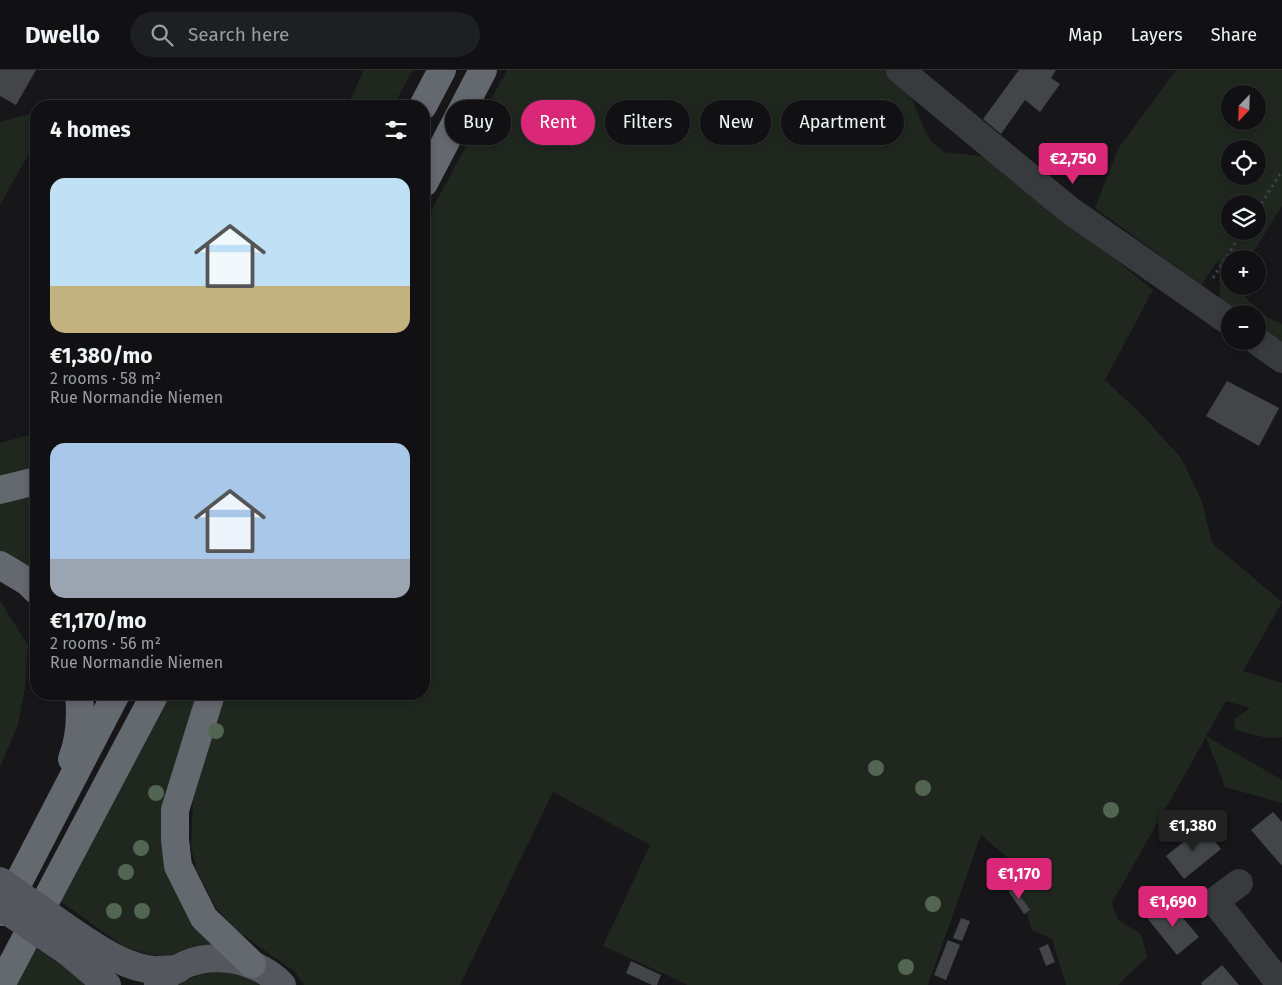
<!DOCTYPE html>
<meta charset="utf-8">
<style>
:root{--surface:#111113;--page:#1e1f21;--text:#f1f3f6;--muted:#9c9da0;--line:#303133;--accent:#db2777}
body{margin:0;font-family:"Fira Sans",sans-serif;background:var(--page);color:var(--text);height:100vh;display:flex;flex-direction:column;font-size:19px;white-space:nowrap}
*{box-sizing:border-box;margin:0}
p{font-size:16px;color:var(--muted)}
.icon{flex:none;width:28px;height:28px;fill:none;stroke:currentColor;stroke-width:2;stroke-linecap:round;stroke-linejoin:round}
.map{position:relative;flex:1;overflow:hidden}
.sheet{position:absolute;left:30px;top:30px;width:400px;height:600px;display:flex;flex-direction:column;background:var(--surface);border-radius:20px;box-shadow:0 2px 8px #0003,0 0 0 1px var(--line)}
.sheet>*{flex:none}
.guide{position:absolute;left:445px;top:30px;width:475px;height:45px;display:flex;gap:10px}
.needle{width:32px;rotate:203deg}
.controls{position:absolute;left:1221px;top:15px;display:grid;gap:10px}
.controls a{display:grid;place-items:center;width:45px;height:45px;border-radius:50%;background:var(--surface);box-shadow:0 2px 8px #0003,0 0 0 1px var(--line);font-size:25px}
.price{position:absolute;translate:-50% -42px;padding:0 11px;border-radius:5px;background:var(--accent);color:#fff;font-size:16px;line-height:32px;filter:drop-shadow(0 1px 2px #0008)}
.price::after{content:'';position:absolute;left:50%;top:30px;width:15px;height:11px;margin-left:-8px;background:inherit;clip-path:polygon(0 0,100% 0,50% 100%)}
.price.current{background:#222;color:#fff}
ul{padding:0;list-style:none}
li{display:grid;align-content:center;gap:10px;height:265px;padding:0 20px}
li span{display:grid;place-items:center;height:155px;border-radius:15px;color:#555}
li>.icon{margin-inline-start:auto}
span .icon{width:90px;height:90px;fill:#fffc;stroke-width:1}
li b{font-size:21px}
h2{display:flex;justify-content:space-between;align-items:center;height:60px;padding:0 20px;font-size:21px}
.tag{padding:0 18px;border-radius:22px;background:var(--surface);box-shadow:0 2px 8px #0003,0 0 0 1px var(--line);font-size:18px;line-height:45px}
.tag.current{background:var(--accent);color:#fff}
header{display:flex;align-items:center;gap:30px;box-sizing:border-box;height:70px;padding:0 25px;background:var(--surface);border-bottom:1px solid var(--line)}
header strong{font-size:24px}
nav{display:flex;gap:28px;margin-inline-start:auto;font-size:18px}
.search{width:350px;height:45px;background:var(--page);display:flex;align-items:center;gap:12px;box-sizing:border-box;padding:0 18px;border-radius:28px;color:var(--muted);font-size:19px}
.map>svg:first-child{display:block}
</style>
<header>
<strong>Dwello</strong>
<div class="search"><svg class="icon" aria-label="search" viewBox="0 0 24 24"><circle cx="10" cy="10" r="6"/><path d="M15 15l6 6"/></svg>Search here</div>
<nav><a>Map</a><a>Layers</a><a>Share</a></nav>
</header>
<div class="map">
<svg width="1282" height="915" viewBox="0 0 1282 915">
<rect width="100%" height="100%" fill="#171719"/>
<g fill="#1f271f" fill-rule="evenodd">
<path d="M364,0H413L393,36H347Z"/>
<path d="M507,0H887L912,29L921,52L930,70L944,82L989,87L1153,220L1105,310L1143,346L1181,388L1202,431L1212,473L1282,532L1243,601L1282,613V667L1267,668L1235,660L1234,649L1250,638L1226,631L1206,666L1282,710V733L1225,717L1206,667L1112,833L1118,850L1141,864L1147,887L1118,915H1066L1052,869L1032,860L1009,789L981,765L928,915H688L603,876L650,775L553,722L460,915H304L295,902L237,861L216,838L196,799L191,777L193,731L224,624H424V154Z"/>
<path d="M1176,0H1282V136L1249,189H1230V216H1243L1245,227L1268,248L1282,254V277L1258,258V244H1239L1220,229L1219,189L1201,215L1095,138L1118,79ZM1230,24H1258V51H1230ZM1230,79H1258V106H1230ZM1230,134H1258V161H1230Z"/>
<path d="M33,43L36,51V71L0,135V52Z"/>
<path d="M36,363V396L0,408V373Z"/>
<path d="M36,425V510L0,485V435Z"/>
<path d="M0,531L28,575L25,617L18,655L0,697Z"/>
<path d="M166,624H196L168,731L220,876H205L170,885H151L125,877L58,830Z"/>
<path d="M34,876L95,915H13Z"/>
<path d="M223,902L246,907L259,915H177L200,904Z"/>
</g>
<g fill="#434549">
<path d="M0,0H36L16,35L0,26Z"/>
<path d="M1019,0H1056L1051,8L1060,14L1040,42L1025,30L1001,64L983,49Z"/>
<path d="M1227,311L1279,338L1259,376L1206,346Z"/>
<path d="M1273,742L1282,752V796L1251,760Z"/>
<path d="M1203,756L1221,779L1184,809L1166,786Z"/>
<path d="M1012,814L1030,840L1024,844L1009,822Z"/>
<path d="M1168,830L1199,867L1177,885L1147,848Z"/>
<path d="M961,848L970,851L962,871L953,868Z"/>
<path d="M948,870L960,875L946,910L934,905Z"/>
<path d="M1048,874L1055,892L1046,896L1039,878Z"/>
<path d="M631,891L661,905L657,915H652L626,903Z"/>
<path d="M1222,895L1239,915H1202L1201,913Z"/>
</g>
<g fill="none" stroke-linecap="round" stroke-linejoin="round">
<g stroke="#3e4145" stroke-width="3" stroke-dasharray="2.5 4" stroke-linecap="butt">
<path d="M1258,139L1282,101"/>
<path d="M1213,208L1243,161"/>
</g>
<g stroke="#383a3e" stroke-width="28">
<path d="M900,0L1068,139L1230,252"/>
<path d="M1257,271L1282,289"/>
<path d="M1239,813L1215,831L1281,915"/>
</g>
<g stroke="#54575d" stroke-width="28">
<path d="M79,866C101,880 126,898 154,900C162,900 170,899 178,899"/>
<path d="M68,882L107,915"/>
<path d="M158,915C188,877 251,882 282,915"/>
</g>
<g stroke="#64686f" stroke-width="28">
<path d="M423,36L442,0"/>
<path d="M424,113L483,0"/>
<path d="M0,420L36,411"/>
<path d="M0,495L28,512L36,520"/>
<path d="M211,624L175,740V770L178,796L204,848L252,894"/>
<path d="M72,689C80,669 81,645 79,624"/>
<path d="M3,842L116,624"/>
<path d="M1,915L155,624"/>
</g>
<g stroke="#54575d" stroke-width="28">
<path d="M0,811L79,866"/>
<path d="M0,836L68,882"/>
</g>
</g>
<g fill="#526552">
<circle cx="216" cy="661" r="8"/>
<circle cx="876" cy="698" r="8"/>
<circle cx="923" cy="718" r="8"/>
<circle cx="156" cy="723" r="8"/>
<circle cx="1111" cy="740" r="8"/>
<circle cx="141" cy="778" r="8"/>
<circle cx="126" cy="802" r="8"/>
<circle cx="933" cy="834" r="8"/>
<circle cx="114" cy="841" r="8"/>
<circle cx="142" cy="841" r="8"/>
<circle cx="906" cy="897" r="8"/>
</g>
</svg>
<div class="controls">
<a><svg class="needle" viewBox="-14 -14 28 28"><path d="M0-13l5 13h-10z" fill="#e53935"/><path d="M0 13l5-13h-10z" fill="#9c9da0"/></svg></a>
<a><svg class="icon" aria-label="locate" viewBox="0 0 24 24"><circle cx="12" cy="12" r="6"/><path d="M12 2v4M12 18v4M2 12h4M18 12h4"/></svg></a>
<a><svg class="icon" aria-label="layers" viewBox="0 0 24 24"><path d="M12 4l9 5-9 5-9-5zM3 14l9 5 9-5"/></svg></a>
<a>+</a>
<a>−</a>
</div>
<b class="price" style="left:1073px;top:115px">€2,750</b>
<b class="price current" style="left:1193px;top:782px">€1,380</b>
<b class="price" style="left:1019px;top:830px">€1,170</b>
<b class="price" style="left:1173px;top:858px">€1,690</b>
<div class="guide">
<a class="tag">Buy</a>
<a class="tag current">Rent</a>
<a class="tag">Filters</a>
<a class="tag">New</a>
<a class="tag">Apartment</a>
</div>
<section class="sheet">
<h2>4 homes<svg class="icon" aria-label="filters" viewBox="0 0 24 24"><path d="M4 7h16M4 17h16"/><circle cx="9" cy="7" r="2"/><circle cx="15" cy="17" r="2"/></svg></h2>
<ul>
<li><span style="background:linear-gradient(#bfe0f5 70%,#c2b280 0)"><svg class="icon" aria-label="home" viewBox="0 0 24 24"><path d="M3 11l9-7 9 7M6 9v11h12V9"/></svg></span><div><b>€1,380/mo</b><p>2 rooms · 58 m²</p><p>Rue Normandie Niemen</p></div></li>
<li><span style="background:linear-gradient(#a9c7e8 75%,#9aa5b1 0)"><svg class="icon" aria-label="home" viewBox="0 0 24 24"><path d="M3 11l9-7 9 7M6 9v11h12V9"/></svg></span><div><b>€1,170/mo</b><p>2 rooms · 56 m²</p><p>Rue Normandie Niemen</p></div></li>
</ul>
</section>
</div>
